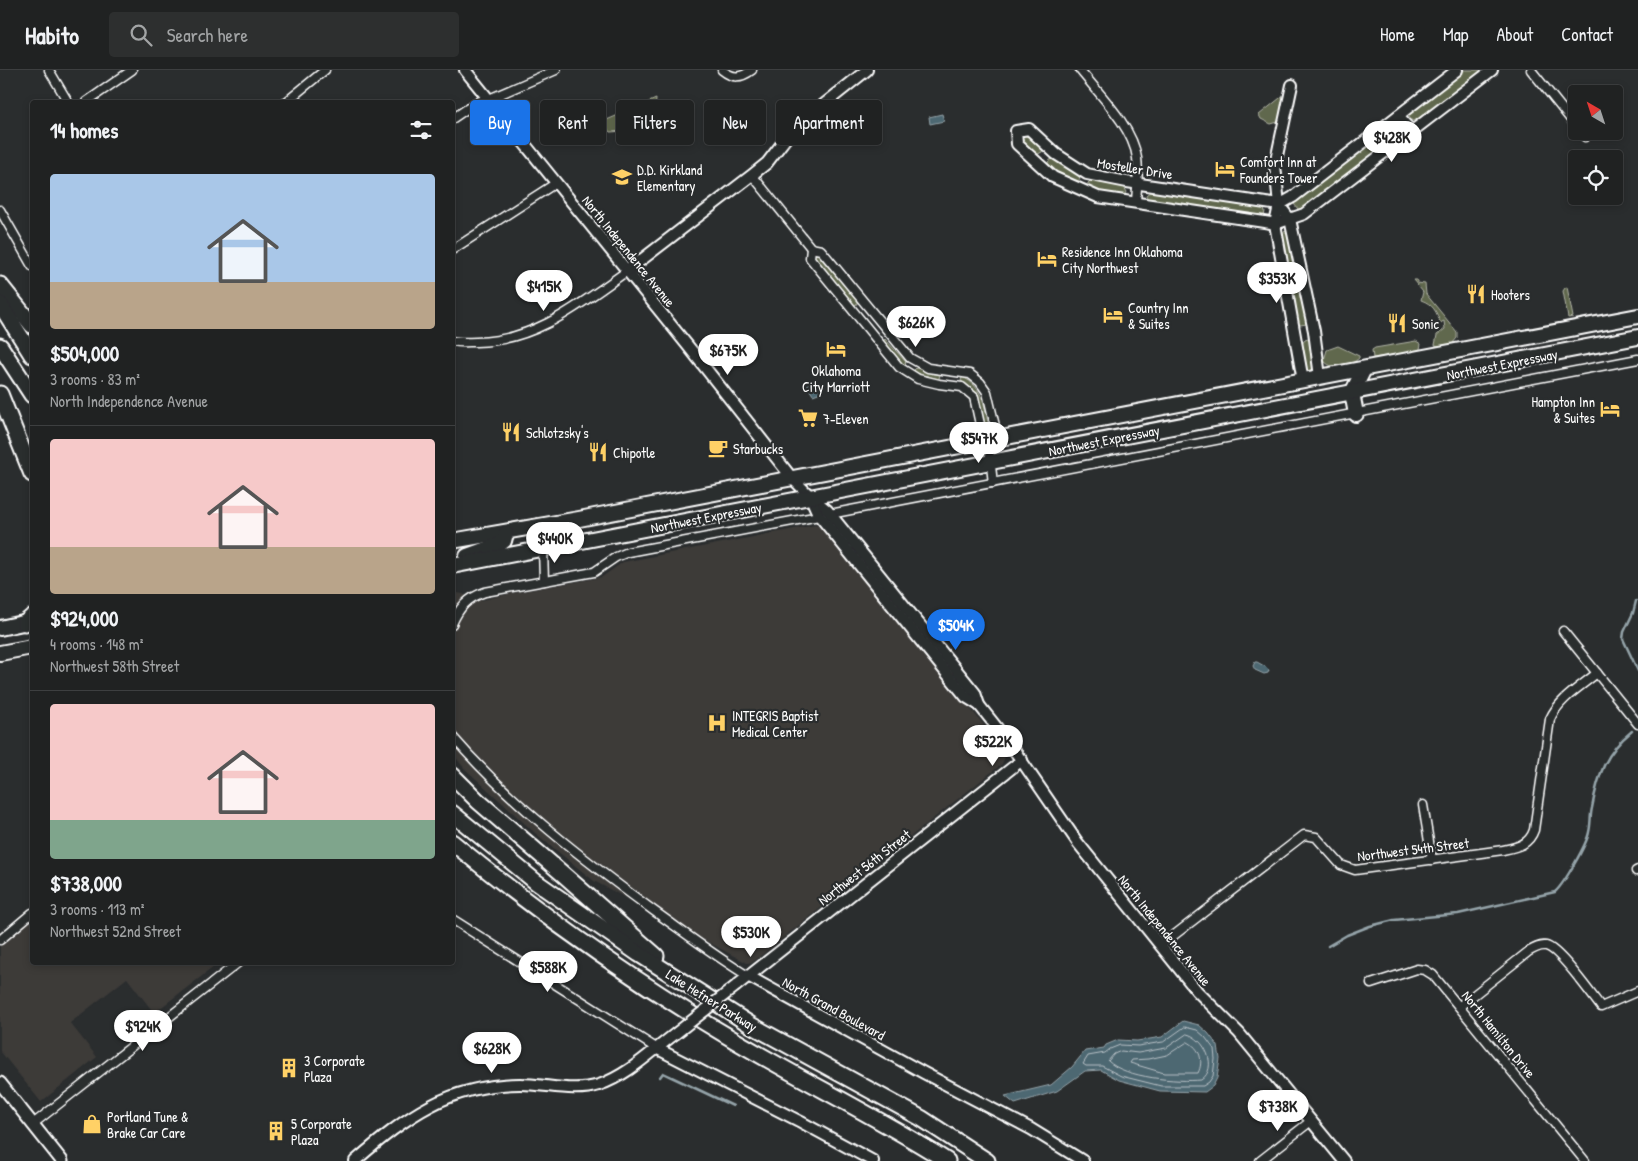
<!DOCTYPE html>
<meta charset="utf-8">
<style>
:root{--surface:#202222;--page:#2d2f2f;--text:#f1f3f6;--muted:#a2a4a5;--line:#3d3f40;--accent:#1a73e8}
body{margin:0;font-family:"Patrick Hand",sans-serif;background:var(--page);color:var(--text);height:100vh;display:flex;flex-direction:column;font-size:19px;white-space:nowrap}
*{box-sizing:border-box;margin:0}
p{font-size:16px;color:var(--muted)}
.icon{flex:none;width:28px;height:28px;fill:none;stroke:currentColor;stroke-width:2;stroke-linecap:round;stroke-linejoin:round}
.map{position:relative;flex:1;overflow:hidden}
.details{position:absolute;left:30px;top:30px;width:425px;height:865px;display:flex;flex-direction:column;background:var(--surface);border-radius:5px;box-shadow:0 2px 8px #0003,0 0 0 1px var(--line)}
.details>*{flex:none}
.guide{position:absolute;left:470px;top:30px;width:475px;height:45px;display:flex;gap:10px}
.needle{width:32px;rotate:321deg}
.tools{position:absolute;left:1568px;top:15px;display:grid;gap:10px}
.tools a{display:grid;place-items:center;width:55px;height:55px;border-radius:5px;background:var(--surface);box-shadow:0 2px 8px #0003,0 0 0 1px var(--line);font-size:25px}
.price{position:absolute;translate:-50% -42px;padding:0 11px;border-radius:18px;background:#fff;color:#222;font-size:16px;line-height:32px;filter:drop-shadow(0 1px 2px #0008)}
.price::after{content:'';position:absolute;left:50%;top:30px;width:15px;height:11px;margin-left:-8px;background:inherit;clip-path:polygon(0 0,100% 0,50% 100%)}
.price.on{background:var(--accent);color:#fff}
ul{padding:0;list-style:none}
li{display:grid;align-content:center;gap:10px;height:265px;padding:0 20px}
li+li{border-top:1px solid var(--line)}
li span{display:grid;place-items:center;height:155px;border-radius:5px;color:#555}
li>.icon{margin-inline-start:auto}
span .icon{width:90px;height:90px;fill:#fffc;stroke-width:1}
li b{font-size:21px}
h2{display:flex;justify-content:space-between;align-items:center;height:60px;padding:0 20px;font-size:21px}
.pill{padding:0 18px;border-radius:5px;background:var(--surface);box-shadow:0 2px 8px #0003,0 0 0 1px var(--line);font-size:18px;line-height:45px}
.pill.on{background:var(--accent);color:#fff}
header{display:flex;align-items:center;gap:30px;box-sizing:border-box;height:70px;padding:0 25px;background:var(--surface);border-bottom:1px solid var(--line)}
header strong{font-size:24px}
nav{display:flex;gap:28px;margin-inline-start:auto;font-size:18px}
.search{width:350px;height:45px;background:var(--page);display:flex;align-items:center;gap:12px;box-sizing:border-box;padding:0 18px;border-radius:5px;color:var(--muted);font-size:19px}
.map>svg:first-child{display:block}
</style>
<header>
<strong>Habito</strong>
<div class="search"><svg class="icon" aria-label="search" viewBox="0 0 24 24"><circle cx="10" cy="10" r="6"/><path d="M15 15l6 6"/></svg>Search here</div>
<nav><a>Home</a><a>Map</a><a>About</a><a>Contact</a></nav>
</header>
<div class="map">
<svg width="1638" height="1091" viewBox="0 0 1638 1091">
<rect width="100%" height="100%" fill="#2a2d2e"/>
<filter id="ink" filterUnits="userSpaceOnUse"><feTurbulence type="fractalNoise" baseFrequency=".02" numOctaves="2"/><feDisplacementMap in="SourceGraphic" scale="10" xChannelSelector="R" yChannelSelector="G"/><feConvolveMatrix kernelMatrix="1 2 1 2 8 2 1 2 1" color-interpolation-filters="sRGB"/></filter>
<g filter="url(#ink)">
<g fill="#3c3a38">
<path d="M815,455L821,457L828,463L1005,681V687L1002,694L753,892L747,893L594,811L535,763L464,698L453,684L452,522L463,524L478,531L512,523L602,507L623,492Z"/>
<path d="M32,850V892L219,893L154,943L127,908L70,953L97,987L41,1032L0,981V876Z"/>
</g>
<g fill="#60674d" stroke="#b0b3a6">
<path d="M1463,0H1483L1420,49L1412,51L1409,47L1411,40Z"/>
<path d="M1285,24L1281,48L1278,52L1271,54L1261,49L1259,45Z"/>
<path d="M656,29L655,43C640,58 631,61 610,62L602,52Z"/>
<path d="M1391,56H1398L1401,61L1399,65L1305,138L1298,139L1294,134L1297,129Z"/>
<path d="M1025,64H1028L1043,78L1042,82L1036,85L1023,73L1022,67Z"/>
<path d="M1053,88L1079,104L1080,109L1078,112L1071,113L1048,96V92Z"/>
<path d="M1092,109L1124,117L1127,122L1125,126H1121L1092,120L1088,117V113Z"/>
<path d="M1152,120L1262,138L1265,141L1264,147L1151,131L1147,129L1146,125Z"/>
<path d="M1289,161L1308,250L1307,254L1300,255L1297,252L1282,167L1283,162Z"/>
<path d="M817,184L857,231V234L854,235L852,234L815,188L814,185Z"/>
<path d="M1413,210H1417V213L1425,214L1426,224L1457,262V268L1452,274L1439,276L1435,275L1437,265L1445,259L1444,251L1440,253C1437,242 1433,234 1421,230L1423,222Z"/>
<path d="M1567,217L1573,247L1568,248L1563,221L1565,218Z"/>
<path d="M885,269L906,292L905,295L899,292L883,273V271Z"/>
<path d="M1308,269L1312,273L1317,301L1307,303L1301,275L1305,270Z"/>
<path d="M1416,271L1421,274L1420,279L1418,281L1373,288L1372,280L1375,278Z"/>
<path d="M1338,276L1359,286V288C1351,296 1329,301 1324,290L1327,280Z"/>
<path d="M916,298L940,304L939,309L916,303L914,300Z"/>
<path d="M962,307C984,316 985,339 989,359L988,363H985C980,345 979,321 961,311Z"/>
</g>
<g fill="#4e6772" stroke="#95a4aa">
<path d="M942,44L944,51L930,54L929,47Z"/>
<path d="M814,311L821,319V322L813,325L808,317V314Z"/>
<path d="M1255,592H1257L1266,597L1269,600L1268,603L1264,604L1255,600L1253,596Z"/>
<path d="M1183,951L1199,955L1208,963L1218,976L1220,989L1217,1008L1213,1016L1205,1022L1160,1021L1119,1010L1101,1000L1085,1001L1057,1021L1015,1034L1005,1026L1051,1015L1072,997L1085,981L1104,978L1106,975L1118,970L1137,971L1162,967Z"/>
</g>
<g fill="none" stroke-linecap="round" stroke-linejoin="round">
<g stroke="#b8c2c7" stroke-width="1">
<path d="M1185,957L1197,960L1205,967L1214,979L1215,989L1213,1006L1209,1012L1203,1016H1161L1121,1006L1102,996H1086L1083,994L1088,986L1105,983L1110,979L1120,975L1138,976L1163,972Z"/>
<path d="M1187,964C1205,968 1219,998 1201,1010C1178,1012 1125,1008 1108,991L1114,984L1121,981L1138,983L1166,978Z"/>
<path d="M1188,972C1200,978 1204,991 1198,1003H1164L1130,993L1132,990L1148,989L1167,985Z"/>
</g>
<g stroke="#95a4aa" stroke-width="2.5">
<path d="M1636,531L1633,543L1624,562L1623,569L1638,601"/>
<path d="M1328,876L1347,865L1370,856L1394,850L1458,844L1555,822C1564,814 1587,774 1589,762C1591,754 1590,746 1592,738C1598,705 1605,683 1632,661"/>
<path d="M660,1007L663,1003L733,1036"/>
</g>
<defs>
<g id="minor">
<path d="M49,0L68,32"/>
<path d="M722,0C733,9 741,8 752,0"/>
<path d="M1080,0C1099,24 1133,57 1137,88C1139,102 1137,117 1136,131"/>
<path d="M1531,0L1576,56"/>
<path d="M86,32L132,0"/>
<path d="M286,32L325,0"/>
<path d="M452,49L477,32L489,29L556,0"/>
<path d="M1581,61L1585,67"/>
<path d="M752,105L811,178L821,180L910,288L928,298L970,304L980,312L987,322L995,356L988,371"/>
<path d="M0,140L32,196"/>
<path d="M811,178L810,188L899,297L918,309L939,314L962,317L974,327L981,359L988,371L993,413"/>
<path d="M452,180L556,113"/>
<path d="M452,271C460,273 468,272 476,272C536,271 580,234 627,201"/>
<path d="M830,444L1638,289"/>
<path d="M543,478L544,511"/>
<path d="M452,554C459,538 467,528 485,522L594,502L616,487L628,482L819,446"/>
<path d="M1563,561L1638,654"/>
<path d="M452,666C510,733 583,789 654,841C685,863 715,886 748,906"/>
<path d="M1423,735L1432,790"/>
<path d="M1636,801L1638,800"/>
<path d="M452,849L656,978"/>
<path d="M0,870L32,843"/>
<path d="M1160,876L1304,765L1316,767L1341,795L1355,800L1503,780C1517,777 1529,775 1534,760L1550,649C1559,629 1580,617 1597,603"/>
<path d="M1371,914L1417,899L1425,900L1433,905L1585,1091"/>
<path d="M1460,936L1528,882C1533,879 1539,875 1546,876C1558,878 1592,925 1601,937L1638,921"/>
<path d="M33,1054L239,892"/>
<path d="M1260,1091L1311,1051"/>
</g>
<g id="tertiary">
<path d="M465,0L688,276L792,408L810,426L827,440L975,623L979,635"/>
<path d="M1457,0L1293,127L1279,135L1127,112L1087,104L1056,84L1029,59L1016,61L1017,74L1053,107L1098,127L1271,153L1275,154L1304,144L1492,0"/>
<path d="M1292,15L1275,95L1279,135L1275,154L1303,311"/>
<path d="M1398,46L1412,62"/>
<path d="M1279,135L1290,149L1314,261L1320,307"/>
<path d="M627,201L752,105L767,93L793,59L867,0"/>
<path d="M810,426L818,444L966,627L979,635L1010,674L1078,773L1197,921L1239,963L1344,1091"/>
<path d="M748,906L924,1003L1031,1059L1083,1091"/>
<path d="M736,916L1022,690"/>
<path d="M656,978L801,1052L873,1091"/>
<path d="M355,1091C407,1046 448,1015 520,1014C546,1014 574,1023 599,1015C628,1005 651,982 675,964"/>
</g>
<path id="secondary" d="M0,1013L62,1091"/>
<g id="trunk">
<path d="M1356,344L1352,323L1364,299"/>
<path d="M452,471L579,449L1638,246"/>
<path d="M543,478C545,465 559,461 569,455"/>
<path d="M467,486L500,474L504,471L506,463"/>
<path d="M452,496L1638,267"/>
<path d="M0,558L32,551"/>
<path d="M0,583L32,577"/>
</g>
<g id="motorway">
<path d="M0,215L32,255"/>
<path d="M0,234L32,285"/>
<path d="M0,276L32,325"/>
<path d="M0,324L32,404"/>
<path d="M25,553L32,547"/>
<path d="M452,705L478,731L563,804L656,886"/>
<path d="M452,743L536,812L639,884L751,955L921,1048L987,1091"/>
<path d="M452,772C538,843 628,907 724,964C797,1008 875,1045 947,1091"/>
</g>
</defs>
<use href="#minor" stroke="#fff" stroke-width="11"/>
<use href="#tertiary" stroke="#fff" stroke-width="14"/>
<use href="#secondary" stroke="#fff" stroke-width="15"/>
<use href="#trunk" stroke="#fff" stroke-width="18"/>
<use href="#motorway" stroke="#fff" stroke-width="19"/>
<use href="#minor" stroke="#2a2d2e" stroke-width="8"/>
<use href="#tertiary" stroke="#2a2d2e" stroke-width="10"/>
<use href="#secondary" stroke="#2a2d2e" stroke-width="11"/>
<use href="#trunk" stroke="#2a2d2e" stroke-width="14"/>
<use href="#motorway" stroke="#2a2d2e" stroke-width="15"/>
<defs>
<path id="tertiary-bridge" d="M675,964L736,916"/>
</defs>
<use href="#tertiary-bridge" stroke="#fff" stroke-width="14" stroke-linecap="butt"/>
<use href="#tertiary-bridge" stroke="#2a2d2e" stroke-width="10"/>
</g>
</g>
<defs>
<symbol id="hotel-bare" viewBox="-9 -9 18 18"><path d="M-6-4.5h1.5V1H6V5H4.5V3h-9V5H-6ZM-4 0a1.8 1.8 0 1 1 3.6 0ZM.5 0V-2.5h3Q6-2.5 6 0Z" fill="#ffd166" stroke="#2a2d2e" stroke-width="2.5" paint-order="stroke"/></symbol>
<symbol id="school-bare" viewBox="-9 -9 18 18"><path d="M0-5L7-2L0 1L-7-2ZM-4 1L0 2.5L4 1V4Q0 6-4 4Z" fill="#ffd166" stroke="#2a2d2e" stroke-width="2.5" paint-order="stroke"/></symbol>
<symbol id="restaurant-bare" viewBox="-9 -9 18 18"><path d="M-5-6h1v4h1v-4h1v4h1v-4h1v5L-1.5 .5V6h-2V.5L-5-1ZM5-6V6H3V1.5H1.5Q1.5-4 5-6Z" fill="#ffd166" stroke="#2a2d2e" stroke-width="2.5" paint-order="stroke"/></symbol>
<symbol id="supermarket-bare" viewBox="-9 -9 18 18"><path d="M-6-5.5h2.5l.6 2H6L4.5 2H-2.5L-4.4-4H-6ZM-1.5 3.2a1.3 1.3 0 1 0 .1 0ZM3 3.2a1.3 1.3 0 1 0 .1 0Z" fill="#ffd166" stroke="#2a2d2e" stroke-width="2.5" paint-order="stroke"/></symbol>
<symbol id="cafe-bare" viewBox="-9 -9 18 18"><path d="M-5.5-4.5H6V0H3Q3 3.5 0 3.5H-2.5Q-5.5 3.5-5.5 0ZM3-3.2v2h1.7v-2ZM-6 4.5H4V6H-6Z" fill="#ffd166" stroke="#2a2d2e" stroke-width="2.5" paint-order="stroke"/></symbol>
<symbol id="hospital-bare" viewBox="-9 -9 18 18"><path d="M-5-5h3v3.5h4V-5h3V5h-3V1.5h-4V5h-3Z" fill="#ffd166" stroke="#2a2d2e" stroke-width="2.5" paint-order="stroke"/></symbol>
<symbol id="building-bare" viewBox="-9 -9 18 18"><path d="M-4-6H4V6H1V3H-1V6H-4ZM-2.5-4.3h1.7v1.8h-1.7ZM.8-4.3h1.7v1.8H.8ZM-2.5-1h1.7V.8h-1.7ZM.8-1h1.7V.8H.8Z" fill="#ffd166" stroke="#2a2d2e" stroke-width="2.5" paint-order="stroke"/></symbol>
<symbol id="shop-bare" viewBox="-9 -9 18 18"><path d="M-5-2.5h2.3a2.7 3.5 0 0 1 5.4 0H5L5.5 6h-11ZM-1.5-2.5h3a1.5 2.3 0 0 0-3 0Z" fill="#ffd166" stroke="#2a2d2e" stroke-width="2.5" paint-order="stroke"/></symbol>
</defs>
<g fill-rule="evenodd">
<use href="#hotel-bare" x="1211" y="85" width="28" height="28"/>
<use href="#school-bare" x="608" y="93" width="28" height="28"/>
<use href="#hotel-bare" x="1033" y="175" width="28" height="28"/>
<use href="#restaurant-bare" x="1462" y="210" width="28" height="28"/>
<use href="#hotel-bare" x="1099" y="231" width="28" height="28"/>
<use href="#restaurant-bare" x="1383" y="239" width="28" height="28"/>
<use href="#hotel-bare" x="822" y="265" width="28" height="28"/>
<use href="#hotel-bare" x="1596" y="325" width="28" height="28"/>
<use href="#supermarket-bare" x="794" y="334" width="28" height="28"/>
<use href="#restaurant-bare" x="497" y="348" width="28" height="28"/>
<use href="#cafe-bare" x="704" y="364" width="28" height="28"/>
<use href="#restaurant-bare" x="584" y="368" width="28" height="28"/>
<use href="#hospital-bare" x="703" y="639" width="28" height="28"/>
<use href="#building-bare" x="275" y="984" width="28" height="28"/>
<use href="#shop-bare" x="78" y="1040" width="28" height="28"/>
<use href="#building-bare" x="262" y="1047" width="28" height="28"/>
</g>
<g text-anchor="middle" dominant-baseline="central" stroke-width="4.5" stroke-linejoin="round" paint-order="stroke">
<g font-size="14" fill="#fff" stroke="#2a2d2e" text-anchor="start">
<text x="1240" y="91">Comfort Inn at<tspan x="1240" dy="16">Founders Tower</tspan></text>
<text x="637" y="99">D.D. Kirkland<tspan x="637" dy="16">Elementary</tspan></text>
<text x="1062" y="181">Residence Inn Oklahoma<tspan x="1062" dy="16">City Northwest</tspan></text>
<text x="1491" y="224">Hooters</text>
<text x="1128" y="237">Country Inn<tspan x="1128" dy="16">&amp; Suites</tspan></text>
<text x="1412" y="253">Sonic</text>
<text x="836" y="300" text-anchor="middle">Oklahoma<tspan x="836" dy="16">City Marriott</tspan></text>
<text x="1595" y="331" text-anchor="end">Hampton Inn<tspan x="1595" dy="16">&amp; Suites</tspan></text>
<text x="823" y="348">7-Eleven</text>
<text x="526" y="362">Schlotzsky's</text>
<text x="733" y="378">Starbucks</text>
<text x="613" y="382">Chipotle</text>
<text x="732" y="645">INTEGRIS Baptist<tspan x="732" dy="16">Medical Center</tspan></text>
<text x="304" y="990">3 Corporate<tspan x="304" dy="16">Plaza</tspan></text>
<text x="107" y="1046">Portland Tune &amp;<tspan x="107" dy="16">Brake Car Care</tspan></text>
<text x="291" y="1053">5 Corporate<tspan x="291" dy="16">Plaza</tspan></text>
</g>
<g font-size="14" fill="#fff" stroke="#2a2d2e">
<text transform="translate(1135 98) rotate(9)">Mosteller Drive</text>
<text transform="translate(629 181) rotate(51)">North Independence Avenue</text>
<text transform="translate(1502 294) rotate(-11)">Northwest Expressway</text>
<text transform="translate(1104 370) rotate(-11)">Northwest Expressway</text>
<text transform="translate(706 447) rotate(-11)">Northwest Expressway</text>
<text transform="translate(1413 779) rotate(-7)">Northwest 54th Street</text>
<text transform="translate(864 797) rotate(-38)">Northwest 56th Street</text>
<text transform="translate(1165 860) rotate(51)">North Independence Avenue</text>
<text transform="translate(712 930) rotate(32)">Lake Hefner Parkway</text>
<text transform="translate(834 938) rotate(29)">North Grand Boulevard</text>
<text transform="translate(1499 964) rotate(51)">North Hamilton Drive</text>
</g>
</g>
</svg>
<div class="tools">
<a><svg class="needle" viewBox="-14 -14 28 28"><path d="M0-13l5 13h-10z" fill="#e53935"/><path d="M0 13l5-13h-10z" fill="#a2a4a5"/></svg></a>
<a><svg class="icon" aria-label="locate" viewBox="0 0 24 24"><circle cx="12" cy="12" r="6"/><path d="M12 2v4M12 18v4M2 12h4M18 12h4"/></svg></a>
</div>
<b class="price" style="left:1392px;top:93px">$428K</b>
<b class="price" style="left:1277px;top:234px">$353K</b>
<b class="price" style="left:544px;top:242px">$415K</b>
<b class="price" style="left:916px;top:278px">$626K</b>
<b class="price" style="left:728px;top:306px">$675K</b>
<b class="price" style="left:979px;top:394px">$547K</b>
<b class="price" style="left:555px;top:494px">$440K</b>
<b class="price on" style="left:956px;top:581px">$504K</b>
<b class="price" style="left:993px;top:697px">$522K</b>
<b class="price" style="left:751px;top:888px">$530K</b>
<b class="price" style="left:548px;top:923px">$588K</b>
<b class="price" style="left:143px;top:982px">$924K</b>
<b class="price" style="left:492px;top:1004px">$628K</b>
<b class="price" style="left:1278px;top:1062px">$738K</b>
<div class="guide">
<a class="pill on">Buy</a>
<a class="pill">Rent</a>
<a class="pill">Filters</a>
<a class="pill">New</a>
<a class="pill">Apartment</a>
</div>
<section class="details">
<h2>14 homes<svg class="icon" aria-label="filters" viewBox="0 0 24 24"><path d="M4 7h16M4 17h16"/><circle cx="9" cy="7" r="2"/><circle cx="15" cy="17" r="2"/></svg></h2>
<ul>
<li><span style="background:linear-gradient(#a9c7e8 70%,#b9a48a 0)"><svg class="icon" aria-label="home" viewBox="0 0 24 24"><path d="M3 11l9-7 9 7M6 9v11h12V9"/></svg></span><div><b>$504,000</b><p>3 rooms · 83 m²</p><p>North Independence Avenue</p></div></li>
<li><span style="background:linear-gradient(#f6c9c9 70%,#b9a48a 0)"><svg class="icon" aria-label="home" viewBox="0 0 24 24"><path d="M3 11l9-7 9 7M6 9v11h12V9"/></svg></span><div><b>$924,000</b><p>4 rooms · 148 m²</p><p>Northwest 58th Street</p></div></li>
<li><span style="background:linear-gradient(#f6c9c9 75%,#7fa58c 0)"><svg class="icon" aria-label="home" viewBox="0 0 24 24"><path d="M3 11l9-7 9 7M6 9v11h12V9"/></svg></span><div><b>$738,000</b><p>3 rooms · 113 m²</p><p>Northwest 52nd Street</p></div></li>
</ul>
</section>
</div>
